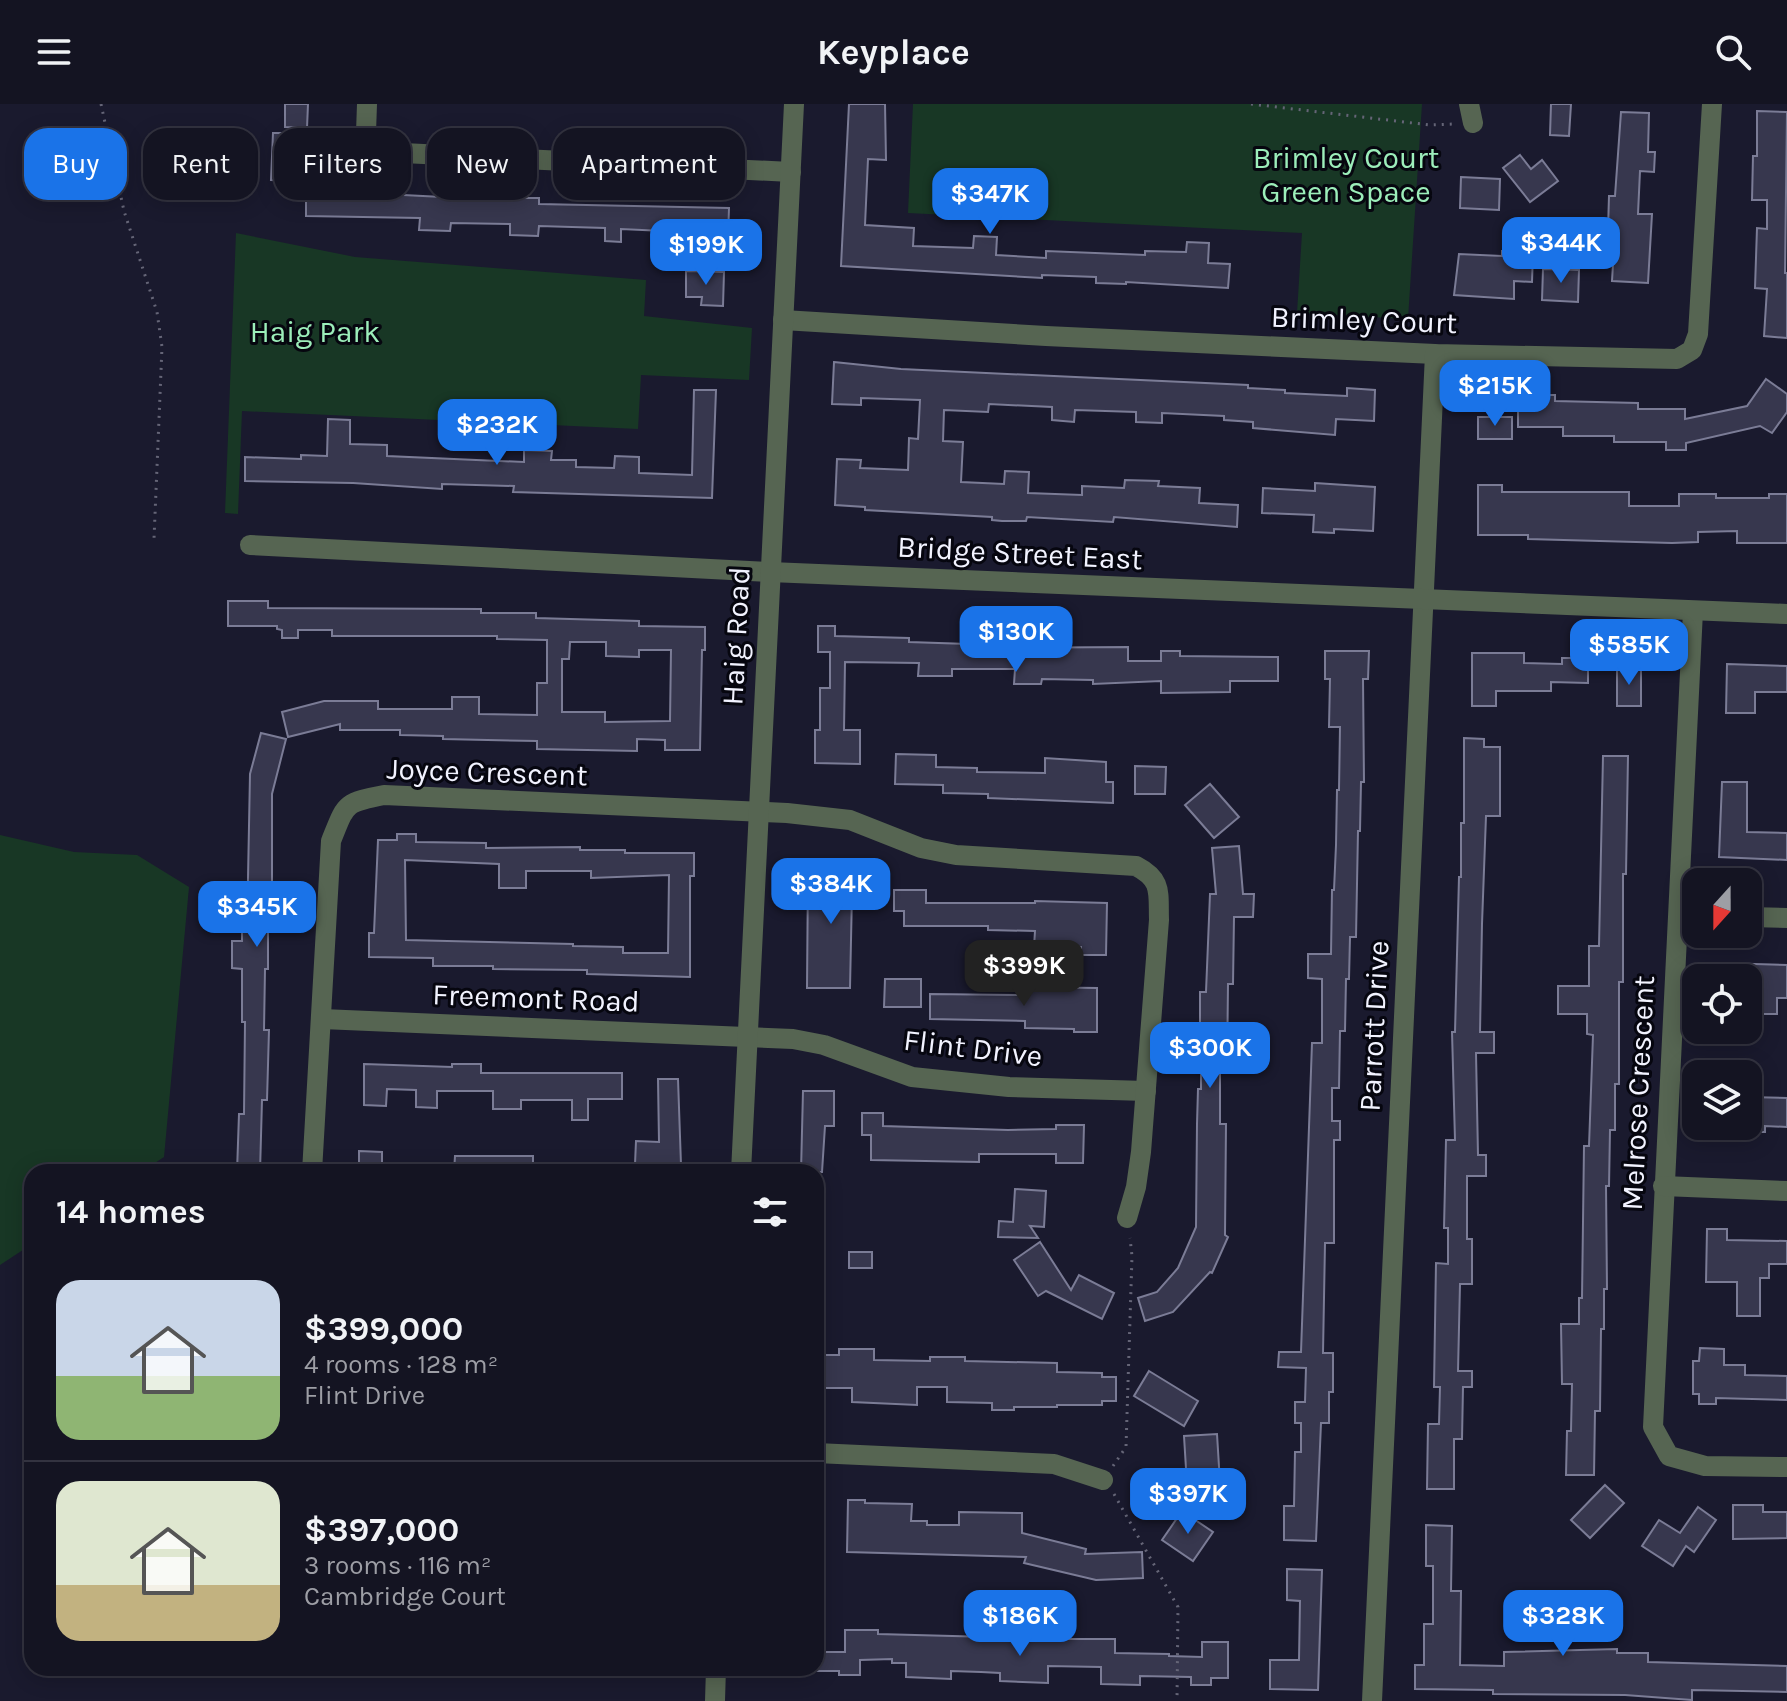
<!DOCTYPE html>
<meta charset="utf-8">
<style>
:root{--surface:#141422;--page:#1d1d2a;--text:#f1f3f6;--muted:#9d9ea5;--line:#333340;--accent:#1a73e8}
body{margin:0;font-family:Karla,sans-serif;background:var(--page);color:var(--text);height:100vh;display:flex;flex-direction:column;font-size:30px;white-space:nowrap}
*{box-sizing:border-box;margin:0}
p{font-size:26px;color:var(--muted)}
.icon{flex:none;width:44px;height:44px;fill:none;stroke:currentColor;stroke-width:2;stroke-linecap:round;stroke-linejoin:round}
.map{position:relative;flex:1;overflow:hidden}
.sheet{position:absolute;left:24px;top:1060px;width:800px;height:512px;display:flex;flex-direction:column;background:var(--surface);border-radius:24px;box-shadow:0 4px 20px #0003,0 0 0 2px var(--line)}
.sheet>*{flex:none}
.top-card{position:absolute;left:24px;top:24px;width:800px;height:72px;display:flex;gap:16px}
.needle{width:52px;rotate:201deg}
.fabs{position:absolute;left:1682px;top:764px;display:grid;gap:16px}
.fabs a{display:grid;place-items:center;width:80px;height:80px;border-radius:16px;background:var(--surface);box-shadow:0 4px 20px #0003,0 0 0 2px var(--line);font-size:40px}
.price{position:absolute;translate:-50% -68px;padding:0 18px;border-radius:16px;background:var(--accent);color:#fff;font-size:26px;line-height:52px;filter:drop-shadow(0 2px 4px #0008)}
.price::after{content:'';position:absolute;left:50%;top:48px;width:24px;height:18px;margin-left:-12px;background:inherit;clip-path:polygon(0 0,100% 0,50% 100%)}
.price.selected{background:#222;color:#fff}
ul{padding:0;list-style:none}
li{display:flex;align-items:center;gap:24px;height:200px;padding:0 32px}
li+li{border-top:2px solid var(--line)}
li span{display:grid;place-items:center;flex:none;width:224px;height:160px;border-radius:24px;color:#555}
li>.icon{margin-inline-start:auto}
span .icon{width:96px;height:96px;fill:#fffc;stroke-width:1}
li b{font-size:34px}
h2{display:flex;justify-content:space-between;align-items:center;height:96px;padding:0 32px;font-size:34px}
.chip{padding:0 28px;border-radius:24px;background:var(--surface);box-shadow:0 4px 20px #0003,0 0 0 2px var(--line);font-size:28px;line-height:72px}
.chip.selected{background:var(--accent);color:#fff}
header{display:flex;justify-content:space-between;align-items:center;height:104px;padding:0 32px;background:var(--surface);font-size:36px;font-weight:700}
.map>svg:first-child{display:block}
</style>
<header><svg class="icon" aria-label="menu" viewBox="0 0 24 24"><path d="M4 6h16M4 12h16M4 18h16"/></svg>Keyplace<svg class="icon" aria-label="search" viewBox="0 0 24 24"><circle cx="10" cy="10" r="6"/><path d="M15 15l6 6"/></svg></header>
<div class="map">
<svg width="1787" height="1597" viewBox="0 0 1787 1597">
<rect width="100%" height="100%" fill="#1a1a2e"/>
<g fill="#183725">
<path d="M913,0H1422L1408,215L1297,209L1302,129L908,109Z"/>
<path d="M236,129L355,153L646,176L644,212L752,224L749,276L641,271L638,325L242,307L238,410L225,409Z"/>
<path d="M0,731L74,748L137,751L189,783L164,1053L141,1068H32V1140L0,1161Z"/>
</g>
<g fill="#37374e" stroke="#7b7c96" stroke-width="2" fill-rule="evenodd">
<path d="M285,0H308L307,24L285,23Z"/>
<path d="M849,0H885L886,56L868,55L865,121L914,124L913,142L973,144L974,132L997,133L996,151L1046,154V147L1145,151V147L1186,148L1187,138L1209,139L1208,159L1230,160L1228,184L1126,178V180L1096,179V173L1042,171V174L841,162Z"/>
<path d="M1551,0H1571L1569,32L1550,31Z"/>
<path d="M1757,7L1787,8L1785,169H1787V234L1764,232L1767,185L1755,184L1757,124L1767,125V96H1752L1753,52H1757Z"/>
<path d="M1621,8L1649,9L1648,48H1655L1654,68L1640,67L1638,110H1652L1648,179L1612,177L1615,126L1608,125L1609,92H1615Z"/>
<path d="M273,29H298L297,77L271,76Z"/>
<path d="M1520,51L1531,65L1542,56L1558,77L1530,98L1503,64Z"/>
<path d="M1461,73L1500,75L1499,106L1460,104Z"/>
<path d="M364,89L462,94H539V100L729,104L728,134L707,133V129L621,125V138L605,137V124L539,122L538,132L510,131V120L451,119L450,127L419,126L420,114L306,112V90L364,91Z"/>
<path d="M1502,147L1533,149L1532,178L1514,177V195L1454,191L1459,150L1502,152Z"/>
<path d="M1543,165L1579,166L1578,198L1542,196Z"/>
<path d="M686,167L724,168L723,202L701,201L702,193H686Z"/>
<path d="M834,258L901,265L1248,281V284L1285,286V289L1347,292V284L1375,286L1374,317L1336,315L1335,331L1253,324V318L1224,316V312L1162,309V319L1136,318V308L1075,306L1074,318L1052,316V303L989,300L988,308L944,306L943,337L963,338L961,378L1004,380L1005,367L1029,368L1028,389L1082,391V382L1124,384L1125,376L1159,377L1158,382L1200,384L1199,399L1238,401L1237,423L1114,413L1113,418L1027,413L1026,417H1002L992,416V413L865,406V403L835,401L837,355L861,356L860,364L908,366L909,334L918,335L920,296L861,294V301L832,300Z"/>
<path d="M1766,275L1787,290V308L1772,329L1760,322L1686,339V346H1666V338H1614V332H1563V323H1518V295L1537,296V291H1555V297L1638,299V305H1685V315L1747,302Z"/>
<path d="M694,286H716L712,394L513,388L514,382L442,380V385L353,379L245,377V353L301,355V351L327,352L328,315L350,316V340L387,341V352L524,358V346L552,347L551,356H576V363L614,364L615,352L639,353V369L692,371Z"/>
<rect x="1478" y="313" width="34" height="22"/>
<path d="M1315,379L1375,383L1373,427L1334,425V429L1313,428L1314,411L1262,409L1263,384L1315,387Z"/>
<path d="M1478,381H1502V388H1629V402H1679V390H1716V394H1769V390H1787V439H1737V427L1698,428V438L1672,439L1528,435V431H1478Z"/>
<path d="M228,497H268V504L481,505V509H536V514L639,517V522L705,523V546H702L700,646H665V636L637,635V647L537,645V637L443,635V632L400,631V626H340V620L288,633L282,608L324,597H378V605H452V593H479V610L537,611V579H547V536L497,535V532H332V526H298V534H282V526L277,525V522H228ZM570,538H606V552L639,553V546H671L670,617L605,618V608H562V555H569Z"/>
<path d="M818,522H835V532L909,534V538L998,541V544L1128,543V557H1161V547H1180V552L1278,553V577H1230V588L1161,589V577L1093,580V576L1042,575L1041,580H1014L1015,565H952V572H918L919,559L845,558L844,626H860V660L815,659V626H820V584H830V548H818Z"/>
<path d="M1325,547H1369L1368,575H1363L1364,678H1361L1360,727H1358L1356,833H1350L1349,875H1346L1345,927H1340L1339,984H1332V1017H1340V1036H1334V1139H1325L1323,1249H1333V1288H1329V1319H1321L1316,1437L1284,1436V1402H1294L1295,1348H1301V1319H1295V1298H1305L1306,1264L1278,1263L1279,1248H1301L1312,939H1322V875L1308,874V850H1331L1332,786H1334L1336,741L1337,686H1339L1340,623H1329L1330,575H1325Z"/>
<path d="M1472,549H1524V559L1562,560V554H1588V579L1551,578V587H1496V602H1472Z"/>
<path d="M1727,560L1787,562V588H1755V609H1726Z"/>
<path d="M1617,563L1641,564V602H1617Z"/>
<path d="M261,629L286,635L272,690V821H268V865H265L264,926H269L267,996H262L260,1068H237L239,1010H244L245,918H242V865L232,864V837H242V826H247L250,670Z"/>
<path d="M1464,634L1484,635V643H1500V712H1486L1482,820L1480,928H1494V949H1476L1478,1051H1486V1072H1467V1135H1472V1180H1460L1458,1267H1472V1283H1463L1462,1335H1454V1385H1427L1428,1320H1439L1440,1283H1434L1436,1159L1448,1160V1124H1444L1446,1036H1455L1452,928H1455L1459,773H1461V719H1464Z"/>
<path d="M896,650L936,651V663L977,664V668L1045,669V654L1106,658V678H1113V699L988,694V690L943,689V681L895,680Z"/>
<path d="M1603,652H1628L1626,770H1623V878H1619V980H1615V1026H1610L1609,1082H1606L1607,1185H1604V1225H1601L1600,1307H1595L1594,1371H1566L1567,1327H1571L1572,1280H1562L1561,1220H1579V1194H1582L1584,1042H1589L1593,931L1587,930V910H1558V882H1589V842H1599Z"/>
<path d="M1135,662L1166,663L1165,690H1135Z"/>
<path d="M1722,678H1747V728L1787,729V756L1719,753Z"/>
<path d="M1210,680L1239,713L1214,734L1185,701Z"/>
<path d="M397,730H416V738L486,739V744L580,743V746H625V749H694V772H690V873L587,870V866L493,865V862H433V854L369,853V829H374L378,736H397ZM405,756L499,760V784H526V767H591V774L669,771L668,849H623V843L573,842V840L406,836Z"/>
<path d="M1239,742L1243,790H1254L1253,813H1234L1233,880H1228L1227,968H1220V1020H1226L1225,1131L1228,1133L1212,1169L1210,1168L1173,1208L1145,1217L1138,1194L1157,1188L1178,1164L1196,1123L1197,1020L1198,985H1201V948H1197V923H1200V888H1206L1210,790H1216L1212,744Z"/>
<path d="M808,767H869V789H852L850,884H807Z"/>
<path d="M894,786H926V799H1035V797L1107,799L1106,851H1081V843H1034L1035,827L988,826V822H904V807H894Z"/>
<path d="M1721,859L1787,861V894H1777V910H1760V894H1748V874H1721Z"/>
<path d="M885,875H921V903H884Z"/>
<path d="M1025,883L1097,884V928H1074V925L1025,924V917L930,915V890L1025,891Z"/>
<path d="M364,960L452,963V960H481V969H622V995H588V1016H572V996H521V1005H493V987H437V1004L416,1003V986L387,985L386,1002L364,1001Z"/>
<path d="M658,975H678L681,1061L635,1060L636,1037L659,1038Z"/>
<path d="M803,987H834V1022H825L822,1068H801Z"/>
<path d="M1748,993L1787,994V1023L1765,1022V1028H1748Z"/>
<path d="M862,1009H883V1022L1008,1026L1056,1025V1021H1084L1083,1059H1056V1050H979V1058L871,1056V1031H862Z"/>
<path d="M359,1047L382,1048V1068H362V1064H359Z"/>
<path d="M455,1052H533V1068H454Z"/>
<path d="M1015,1085L1046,1087L1044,1123L1030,1122L1038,1134L998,1133L999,1117L1013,1118Z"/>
<path d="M1707,1125H1727V1136L1787,1137V1160H1769V1174H1760V1212H1737V1178H1706Z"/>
<path d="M1040,1138L1071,1186L1079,1171L1114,1189L1102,1215L1046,1187L1038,1192L1014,1156Z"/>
<rect x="849" y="1148" width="23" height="16"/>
<path d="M1700,1244L1724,1245V1261H1745V1271L1787,1272V1296L1716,1294V1300H1699V1290H1693V1257H1699Z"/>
<path d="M839,1245H874V1256L930,1257V1253H965V1257L1057,1259V1268L1102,1269V1273H1116V1297H1102V1301H1057V1303H1014V1306H992V1299L947,1298V1283H917V1301L852,1298V1284H816V1251H839Z"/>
<path d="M1149,1267L1198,1297L1184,1322L1134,1292Z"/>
<path d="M1217,1330L1220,1379L1187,1381L1184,1332Z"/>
<path d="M1605,1381L1624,1399L1590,1434L1571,1416Z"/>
<path d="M848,1396H865V1399L912,1400L911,1417H927V1421H959V1408L1022,1409V1429L1086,1445L1085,1450L1142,1448L1143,1474L1096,1476L1024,1459L1026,1453L847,1448Z"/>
<path d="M1733,1401H1763V1408H1787V1434L1733,1435Z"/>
<path d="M1698,1403L1716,1416L1694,1448L1686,1442L1673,1462L1642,1442L1659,1416L1680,1429Z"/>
<path d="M1182,1407L1213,1428L1193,1457L1162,1436Z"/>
<path d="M1426,1421L1452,1422L1451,1487H1461L1460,1561L1504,1562V1548L1617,1545V1549H1648V1558L1787,1562V1588L1692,1586V1596L1625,1591L1493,1590V1586L1415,1585V1561H1424V1520H1433V1462H1426Z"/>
<path d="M1287,1465L1322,1466L1318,1586L1270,1585V1556H1299L1300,1497L1287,1496Z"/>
<path d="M845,1526H878V1530L1026,1534L1038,1533V1527H1064V1535H1115V1549L1169,1550V1552L1202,1553V1538H1228V1574H1211V1581H1191V1573L1140,1572V1581L1101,1580V1563L1048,1562V1579L1000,1577V1569L981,1568L951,1567V1575L906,1573V1559H892V1555L860,1556V1571H839V1567H816V1548H845Z"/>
</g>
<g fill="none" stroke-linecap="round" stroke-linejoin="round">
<g stroke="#656577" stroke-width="3" stroke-dasharray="2 6" stroke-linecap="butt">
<path d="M101,0L124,107L157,208L162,243L154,435"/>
<path d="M1251,0L1430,21L1454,20"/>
<path d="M1113,1362L1126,1343L1132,1152L1130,1134"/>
<path d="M1114,1390L1178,1503L1177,1597"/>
</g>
<g stroke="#566552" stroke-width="20">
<path d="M367,0L366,29L378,44L403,49L791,68"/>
<path d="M1469,0L1473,19"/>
<path d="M783,216L1046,232L1435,250L1677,255L1692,246L1698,230L1712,0"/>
<path d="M250,441L770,468"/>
<path d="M1693,507L1653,1323L1669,1352L1705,1362L1787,1363"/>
<path d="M1748,813L1787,814"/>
<path d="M322,915L793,935L824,941L912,973L1009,983L1146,987"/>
<path d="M312,1068L331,737C346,700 343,699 384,691L787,709L850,716L921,744L956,751L1136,762C1163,776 1158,789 1159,816L1141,1048L1136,1083L1127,1114"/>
<path d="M1663,1082L1787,1087"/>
<path d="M816,1349L1054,1360L1103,1376"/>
<path d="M1372,1597L1435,250"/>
</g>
<g stroke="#566552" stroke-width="20">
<path d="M770,468L1787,510"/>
<path d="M741,1068L794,0"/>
<path d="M715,1597L716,1564"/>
</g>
</g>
<g text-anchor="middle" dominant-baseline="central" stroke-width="6" stroke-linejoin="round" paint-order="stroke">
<g font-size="30" fill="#9ceeba" stroke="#06060f">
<text x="1346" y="54">Brimley Court<tspan x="1346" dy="34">Green Space</tspan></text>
<text x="315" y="228">Haig Park</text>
</g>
<g font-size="30" fill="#f2f3ff" stroke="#06060f">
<text transform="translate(1364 216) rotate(2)">Brimley Court</text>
<text transform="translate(1020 449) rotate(3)">Bridge Street East</text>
<text transform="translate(736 532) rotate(-87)">Haig Road</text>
<text transform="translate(487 668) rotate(2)">Joyce Crescent</text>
<text transform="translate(536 894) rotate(2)">Freemont Road</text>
<text transform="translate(1374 922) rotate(-87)">Parrott Drive</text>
<text transform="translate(973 944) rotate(7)">Flint Drive</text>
<text transform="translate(1638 989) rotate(-87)">Melrose Crescent</text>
</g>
</g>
</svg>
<div class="fabs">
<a><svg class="needle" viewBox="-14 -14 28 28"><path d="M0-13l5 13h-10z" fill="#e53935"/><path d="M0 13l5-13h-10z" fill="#9d9ea5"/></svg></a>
<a><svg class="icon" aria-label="locate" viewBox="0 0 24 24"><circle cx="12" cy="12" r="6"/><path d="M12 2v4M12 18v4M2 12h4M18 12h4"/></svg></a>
<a><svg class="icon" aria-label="layers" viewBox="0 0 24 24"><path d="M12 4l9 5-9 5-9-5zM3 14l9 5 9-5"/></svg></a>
</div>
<b class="price" style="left:990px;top:132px">$347K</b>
<b class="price" style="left:1561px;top:181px">$344K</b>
<b class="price" style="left:706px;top:183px">$199K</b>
<b class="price" style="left:1495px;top:324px">$215K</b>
<b class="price" style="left:497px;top:363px">$232K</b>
<b class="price" style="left:1016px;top:570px">$130K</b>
<b class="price" style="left:1629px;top:583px">$585K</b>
<b class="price" style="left:831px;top:822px">$384K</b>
<b class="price" style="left:257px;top:845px">$345K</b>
<b class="price selected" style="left:1024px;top:904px">$399K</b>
<b class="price" style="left:1210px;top:986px">$300K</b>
<b class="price" style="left:1188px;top:1432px">$397K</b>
<b class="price" style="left:1020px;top:1554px">$186K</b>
<b class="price" style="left:1563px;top:1554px">$328K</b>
<div class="top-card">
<a class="chip selected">Buy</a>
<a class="chip">Rent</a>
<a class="chip">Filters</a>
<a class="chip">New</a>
<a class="chip">Apartment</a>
</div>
<section class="sheet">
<h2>14 homes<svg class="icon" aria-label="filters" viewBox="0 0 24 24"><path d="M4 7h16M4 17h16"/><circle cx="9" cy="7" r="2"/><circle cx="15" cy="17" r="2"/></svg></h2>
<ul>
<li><span style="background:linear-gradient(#c9d6e8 60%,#8fb573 0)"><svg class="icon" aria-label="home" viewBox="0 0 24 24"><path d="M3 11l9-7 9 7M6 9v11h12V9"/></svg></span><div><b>$399,000</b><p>4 rooms · 128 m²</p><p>Flint Drive</p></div></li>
<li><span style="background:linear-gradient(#dfe7d0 65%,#c2b280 0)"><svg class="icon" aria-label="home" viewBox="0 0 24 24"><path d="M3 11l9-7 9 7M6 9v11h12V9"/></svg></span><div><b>$397,000</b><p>3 rooms · 116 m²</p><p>Cambridge Court</p></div></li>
</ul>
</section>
</div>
